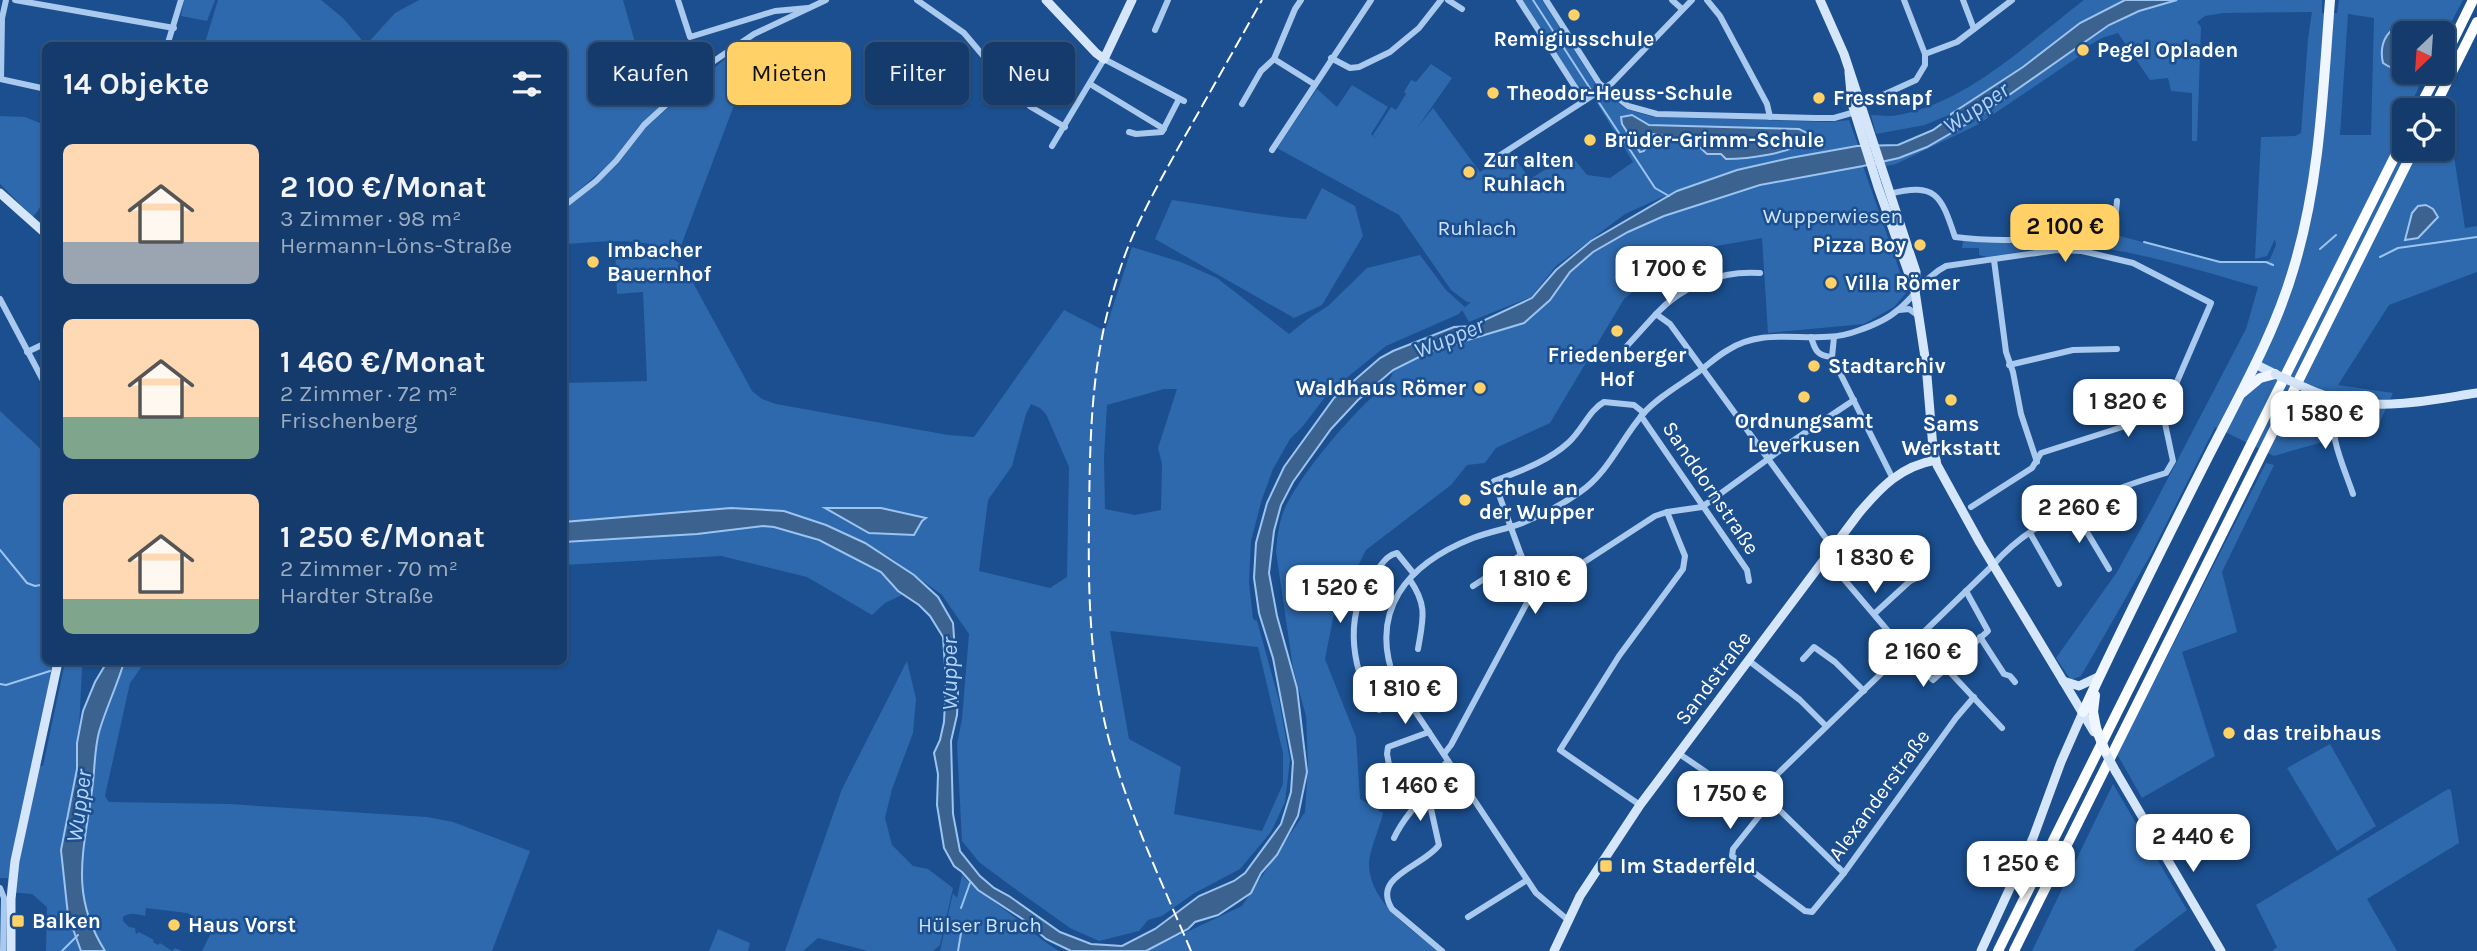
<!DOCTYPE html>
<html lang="de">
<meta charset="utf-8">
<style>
:root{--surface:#143b6b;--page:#214673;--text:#f1f3f6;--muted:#9dadc1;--line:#33557e;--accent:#ffd166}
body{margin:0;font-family:Karla,sans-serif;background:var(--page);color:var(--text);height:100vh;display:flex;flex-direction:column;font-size:26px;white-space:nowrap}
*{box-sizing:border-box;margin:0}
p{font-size:23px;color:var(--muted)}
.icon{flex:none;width:38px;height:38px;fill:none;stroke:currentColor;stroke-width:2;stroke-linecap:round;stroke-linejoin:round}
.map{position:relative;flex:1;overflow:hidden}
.panel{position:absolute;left:42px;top:42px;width:525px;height:623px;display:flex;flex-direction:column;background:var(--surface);border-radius:10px;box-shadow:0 2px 5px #0004,0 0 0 2px var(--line)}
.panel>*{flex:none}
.top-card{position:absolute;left:588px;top:42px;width:665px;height:63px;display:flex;gap:14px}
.needle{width:46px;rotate:205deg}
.buttons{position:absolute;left:2392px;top:21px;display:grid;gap:14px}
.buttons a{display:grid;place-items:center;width:63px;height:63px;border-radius:10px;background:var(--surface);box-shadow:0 2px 5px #0004,0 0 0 2px var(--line);font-size:35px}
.price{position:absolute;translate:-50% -60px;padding:0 16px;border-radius:14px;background:#fff;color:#222;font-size:23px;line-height:46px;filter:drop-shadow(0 2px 4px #0008)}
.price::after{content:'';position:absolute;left:50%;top:42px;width:21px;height:16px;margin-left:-10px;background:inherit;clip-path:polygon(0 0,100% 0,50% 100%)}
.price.current{background:var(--accent);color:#111}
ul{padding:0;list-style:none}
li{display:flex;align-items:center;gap:21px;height:175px;padding:0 21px}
li span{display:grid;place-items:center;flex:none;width:196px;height:140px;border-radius:10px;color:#555}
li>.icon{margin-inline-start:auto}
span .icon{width:84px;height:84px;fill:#fffc;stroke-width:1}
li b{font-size:30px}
h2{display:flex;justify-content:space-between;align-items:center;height:84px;padding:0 21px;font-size:30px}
.chip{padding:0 24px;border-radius:10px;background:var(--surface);box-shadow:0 2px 5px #0004,0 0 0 2px var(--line);font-size:24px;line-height:63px}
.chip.current{background:var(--accent);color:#111}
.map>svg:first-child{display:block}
</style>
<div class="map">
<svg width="2477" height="951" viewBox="0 0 2477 951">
<rect width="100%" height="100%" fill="#1b4f8f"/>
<g fill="#2e69ad" fill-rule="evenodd">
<path d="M184,0H215L207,21L181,16Z"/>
<path d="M218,0H321L343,18L366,45L395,13L419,0H623L647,85L671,96L638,127L614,160L564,203V46H204Z"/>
<path d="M1521,0H1542L1595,83L1593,89L1584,94L1581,93Z"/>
<path d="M2084,0H2125L2080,23L2023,67L1951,114L1925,125L1876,134L1871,115C1879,115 1889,117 1898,115C1967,103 2029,42 2084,0Z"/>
<path d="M2177,0H2322V13H2337L2339,0H2463L2443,38V33H2417L2407,28H2394L2404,72H2426L2408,110H2404V118L2400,127L2404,128V149H2443V129L2450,130L2465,228L2477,226V272L2389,305L2338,385L2393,393L2378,426L2274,456L2215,427L2151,554L2081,676L2071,680L2056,658L2117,572L2154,505L2246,329L2258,287C2201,271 2143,252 2084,246C2052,243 2017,253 1987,257L1979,255V248H1962L1963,241L1987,243L2116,235L2222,263H2263L2270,259L2276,245L2275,239L2267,256L2255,259L2261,137L2295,136L2301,133L2308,39L2312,12L2223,13L2205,16L2197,22L2201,27L2197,141H2192V93L2171,91L2168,78L2150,80L2118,33L2102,38L2086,47L2087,50L2078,57L1979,124L1896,164L1886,166L1884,161L1927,147L1953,133L2109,25L2139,11ZM2348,14L2374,18L2371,135H2340Z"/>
<path d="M733,52L742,84L679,251L677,248L675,252C640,236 601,242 564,244V208L603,178L618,164L644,129Z"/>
<path d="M1431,64L1452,78L1417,128L1433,108L1480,172L1510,152L1530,179L1570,154L1587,175L1610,178L1633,162L1595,100L1607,93L1626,109L1654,117L1829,122L1849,120L1858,145L1734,170L1676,191L1625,214L1556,266L1531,297L1469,322L1462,310L1459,314L1386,346L1329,392L1303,426L1290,439L1273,469L1262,499L1251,541L1249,582L1253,619L1257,621L1279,700L1290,760L1285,802L1271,832L1240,869L1193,894L1162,916L1148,920L1139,931L1099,941L1070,928L1007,883L979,862L962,841L957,744L962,719L969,634L942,595L891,558L865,543L826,525L784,511L730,508L564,522V367L565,383L647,381L643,292L617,294L615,245C641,248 665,249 685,268L752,391L762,399L776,404L948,435L974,437L1064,310L1105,331L1132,247L1181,262L1217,278L1289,334L1309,318L1328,306L1367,268L1420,255L1446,290L1465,307L1471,302H1467L1451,290L1399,215L1277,148L1317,89L1337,107L1352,85L1388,107L1371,134L1379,141L1373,135L1391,107L1396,110L1406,94L1404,92L1411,80L1416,82ZM1164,389H1177L1158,448L1162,464L1161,510L1135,515L1105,509L1104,458L1107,405ZM1031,404L1040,408L1046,414L1069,467L1067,577L1050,588L979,571L988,500L1012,466L1026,414ZM1110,631L1258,647L1283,753V784L1262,831L1174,814L1181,767L1129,739Z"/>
<path d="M0,116L25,117L45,125V201L33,217L0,184Z"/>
<path d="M1863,166L1907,292L1894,307L1864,324L1768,333L1762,238L1711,247L1685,255L1659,271L1624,299L1550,423L1496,448L1485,463L1467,465L1451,485L1366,550L1357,568L1341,578L1325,659L1356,737L1360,799L1383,813C1380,827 1369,851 1369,865C1371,905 1411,928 1438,951H1146L1242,906L1305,812L1308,765L1306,716L1293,668L1276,552C1277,538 1279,523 1284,510C1299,477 1337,432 1363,406C1374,394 1391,386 1393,370L1431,351L1524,323L1550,300L1570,272L1593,252L1642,225L1664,216L1781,180Z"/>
<path d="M1322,188L1355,206L1363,236L1322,305L1294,318L1155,239L1172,200C1217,206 1261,216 1306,219Z"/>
<path d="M0,411L45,453L46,662H56L33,765L43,766L65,662H84L82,669L77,769L61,850L68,915L81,951H46L47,907L32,894L7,892L8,878H0Z"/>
<path d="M2266,463L2274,465L2222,572L2237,632L2182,652L2215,756L2142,798L2117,754Z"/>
<path d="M763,526L793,531L844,552L881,572L904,594L885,603L872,615L807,577L721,556L564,565V542L697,534Z"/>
<path d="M907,661L916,699L913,733L892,789L885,818L892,845L913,866L928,869L953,888L940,945L933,951H868L818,938L803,951H785L842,789Z"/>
<path d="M124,662H145L130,683L105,796L109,802L229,804L427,817L453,822L530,851L492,951H202L213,929L191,919V915L187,913L146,908L145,916C136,914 130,912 123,917V921L129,927L135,928L136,934L139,932L154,940L153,942L158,945L160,943L172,951L175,948L182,951H105C69,894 84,851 92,790C95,771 94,751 99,732C107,708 117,686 124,662Z"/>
<path d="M2330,744L2376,826L2337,851L2287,768Z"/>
<path d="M2113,784L2187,910L2133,951H2032Z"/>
<path d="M2448,789L2451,790L2459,843L2367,899L2397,951H2272L2277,947L2256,905Z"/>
<path d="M962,875C974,888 987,896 1001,907C1021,921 1037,938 1059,951H940L953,893L957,898Z"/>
<path d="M718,929L750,943L748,951H709Z"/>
</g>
<g fill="#3c6290" stroke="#9cc4f0" stroke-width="2">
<path d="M2125,0H2177L2139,11L2109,25L1972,121L1927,147L1899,158L1863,166L1760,185L1664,216L1628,232L1593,252L1570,272L1550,300L1524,323L1431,351L1393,370L1358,400L1331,429L1293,482L1281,505L1274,531L1269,573L1277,616L1297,688L1307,772L1298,816L1277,855L1261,873L1251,893L1218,915L1195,922L1188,929L1146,951H1071L1046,939L1024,920L978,890L962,872L954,866L944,848L937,805L938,774L934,753L940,740L944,722L946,681L943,637L930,616L919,605L898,591L881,572L819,540L774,527L763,526L697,534L564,542V522L731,508L784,511L826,525L865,543L914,575L938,597L953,623L958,693L957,715L951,741L953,814L960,851L980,876L994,888L1009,896L1060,932L1091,944L1122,946L1155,929L1199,896L1234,881L1245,873L1281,824L1291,792L1293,762L1273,658L1259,613L1254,578L1256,543L1267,503L1284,467L1334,398L1380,358L1393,351L1454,327L1472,326L1532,298L1556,270L1591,241L1677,191L1737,170L1790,158L1857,146L1898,145L1933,130L1951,117V114L2023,67L2080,23Z"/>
<path d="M2394,28H2407L2417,33H2404V68C2396,70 2390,68 2383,63C2380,50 2383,37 2394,28Z"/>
<path d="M1632,115L1649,125L1799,129L1815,137V141L1811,142L1807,140C1790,154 1747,159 1726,159L1721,154H1707L1693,141L1653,134L1644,151L1640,152L1622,124L1621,117Z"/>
<path d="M2426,205L2433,209L2438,217L2418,238L2405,240L2412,213L2418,206Z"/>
<path d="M825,508H881L926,518L922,521L914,535L869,533Z"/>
<path d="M107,662H124C117,686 106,708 99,732C94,751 95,771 92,790C84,851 69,894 105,951H81L68,915L61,850L77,769V743L83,711L95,682Z"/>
</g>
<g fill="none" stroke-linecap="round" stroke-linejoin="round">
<g stroke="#9cc4f0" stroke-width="2">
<path d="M1533,0L1593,93"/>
<path d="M1596,98L1655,188L1669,196"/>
<path d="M2144,242L2220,262H2266L2273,265"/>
<path d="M2320,249L2336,235"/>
<path d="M2380,257L2398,248L2477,237"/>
<path d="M0,550L27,583L35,586L46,584"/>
<path d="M70,662H71"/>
<path d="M0,684L6,685L50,671"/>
<path d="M961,908L970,883"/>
<path d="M958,921L956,927L961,933L958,951"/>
<path d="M62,951L78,935"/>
</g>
<g stroke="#a9c9ee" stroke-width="6">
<path d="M15,0L174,28"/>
<path d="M678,0L690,37L775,11L808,8"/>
<path d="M917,0L964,33L1007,84L1031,107L1065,127"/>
<path d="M1448,0L1462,9"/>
<path d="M1519,0L1584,101"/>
<path d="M1546,0L1599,83L1628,106L1657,114L1815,118H1834L1855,112"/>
<path d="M1672,0L1682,9"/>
<path d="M1707,0L1720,16L1767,104L1770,117"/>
<path d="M1904,0L1925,54"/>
<path d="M1963,0L1974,29"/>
<path d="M1155,30L1168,0"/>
<path d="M167,46L181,0"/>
<path d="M1331,58L1350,68L1359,67L1390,52L1419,28L1441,0"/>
<path d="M1274,59L1314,84"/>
<path d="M0,79L46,89"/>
<path d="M1,79L2,18L6,0"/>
<path d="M1090,84L1164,129"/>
<path d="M1242,104L1261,71L1274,59L1295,9L1301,0"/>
<path d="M1861,105L1916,80L1925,65V54L1957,42L2012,0"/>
<path d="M1129,132L1136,134L1162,132L1179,99"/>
<path d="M1052,146L1104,59L1184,101"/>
<path d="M1272,150L1371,0"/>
<path d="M1488,163L1612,83L1692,0"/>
<path d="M1889,194C1936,182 1941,195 1955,237C2008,244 2062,237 2114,233L2117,201"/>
<path d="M564,206L596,181L616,161L644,125L714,61L754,34L826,0"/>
<path d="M1994,260L2006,352L2013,372L2021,414L2037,462"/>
<path d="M0,299L46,386"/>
<path d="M1899,310L1909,309L1919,316"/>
<path d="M1656,314C1682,286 1721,270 1760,273"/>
<path d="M1811,337C1815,350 1817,356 1832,357"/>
<path d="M1834,337L1832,357L1892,477"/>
<path d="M1626,347L1656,314L1670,324L1833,548"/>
<path d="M27,352L46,343"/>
<path d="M2009,365L2073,350L2117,349"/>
<path d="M2335,405C2327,434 2344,467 2353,494"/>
<path d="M1641,416L1747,570L1749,581"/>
<path d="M2072,507L2109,569"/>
<path d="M2030,533L2059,584"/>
<path d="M1826,558L1905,651L1933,680L1988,631L1966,591"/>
<path d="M1897,564L1910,581"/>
<path d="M1410,580C1428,606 1423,619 1418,649"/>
<path d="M1473,586L1521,555"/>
<path d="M1536,586L1521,555L1494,481C1520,471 1547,462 1568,443C1582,431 1589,410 1604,402L1634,405L1644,413"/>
<path d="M1874,614L1910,581L1923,575"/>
<path d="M1980,637L2004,674L2010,676L2015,682"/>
<path d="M1803,659L1814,647L1835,662L1864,691"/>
<path d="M1748,660L1800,700L1826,726"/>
<path d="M1946,668L2002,728"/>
<path d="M1405,699L1379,710L1374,707C1350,664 1343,610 1377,570C1383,563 1387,555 1397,553L1414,574"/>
<path d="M1678,753L1744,798L1760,791L1844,873"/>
<path d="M1444,754L1451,745L1536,586L1552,583L1655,516L1667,512"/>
<path d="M1393,785L1387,754L1388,747L1429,732"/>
<path d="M1760,791L1993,565C2035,516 2106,491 2166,473L2173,461L2163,414"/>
<path d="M1744,798L1760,815L1733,849L1732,856L1805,911L1812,912L1844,873L1956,718L1974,697"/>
<path d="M1640,805L1560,750L1619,656L1683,569L1685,556L1667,512L1702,507L1797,438L1854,400"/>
<path d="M1394,838C1400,825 1420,796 1432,792"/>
<path d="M0,888L4,898L3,951"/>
<path d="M1468,917L1527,880"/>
<path d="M1568,920L1536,893L1395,681C1368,610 1407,564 1473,538C1486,533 1500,530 1514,526C1537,518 1560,506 1580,492C1609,472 1621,439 1643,414C1658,397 1680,385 1698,372C1708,365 1717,356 1728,350C1768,324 1815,347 1857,331C1872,326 1888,319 1899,309C1916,295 1926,276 1946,266L2057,250L2082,251L2133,263L2211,303L2163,414L2041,453L2032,468L1971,507"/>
<path d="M1442,951L1392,909C1371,876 1423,867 1439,845L1429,800L1442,767L1448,761"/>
</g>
<g stroke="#d6e6fa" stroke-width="9">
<path d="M1046,0L1096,53L1104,59L1132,0"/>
<path d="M1820,0L1844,54L1916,272L1915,286"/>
<path d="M1849,72L1852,104L1878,187L1915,291L1926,364L1933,448L1937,465L1980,543L2094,732"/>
<path d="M0,193L46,234"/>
<path d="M2255,364L2275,374"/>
<path d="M2306,388C2364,415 2417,402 2477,393"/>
<path d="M2063,681L2079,686L2098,677"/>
<path d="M2116,772L2221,951"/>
<path d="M11,951V899L15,861L58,662"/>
<path d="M1554,951L1580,896L1640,805L1859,513C1881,487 1901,466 1936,460"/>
<path d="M1981,951L2033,838L2061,762L2083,712"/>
</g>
<g stroke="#f0f6ff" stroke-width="10">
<path d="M2242,393L2260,378L2275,374"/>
<path d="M2095,695L2093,712L2096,728"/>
<path d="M2083,712C2123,625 2166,540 2209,455C2240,394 2275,333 2294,267C2320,181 2323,89 2330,0"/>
</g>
<g stroke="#fff" stroke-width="10">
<path d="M2443,61L2473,0"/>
<path d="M2418,110L2438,72"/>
<path d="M2433,110L2477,22"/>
<path d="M1998,951L2404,138"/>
<path d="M2014,951L2414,149"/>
</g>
<path stroke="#fff" stroke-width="2" stroke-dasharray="12 5" stroke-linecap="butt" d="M1191,951C1161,880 1124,804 1106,728C1090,660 1088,593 1089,523C1090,421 1091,344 1128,247C1143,211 1162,177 1181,143C1208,96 1235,48 1262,0"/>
<g stroke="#d6e6fa" stroke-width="9">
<path d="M2275,374L2306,388"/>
<path d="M2102,746L2116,772"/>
</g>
<path stroke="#f0f6ff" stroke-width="10" d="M2096,728L2105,751"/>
</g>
<g fill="#ffd166" stroke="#1b4f8f" stroke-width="2.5">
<circle cx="1574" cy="15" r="7"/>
<circle cx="2083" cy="50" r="7"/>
<circle cx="1493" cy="93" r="7"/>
<circle cx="1819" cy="98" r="7"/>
<circle cx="1590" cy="140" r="7"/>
<circle cx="1469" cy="172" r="7"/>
<circle cx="1920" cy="245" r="7"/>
<circle cx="593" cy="262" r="7"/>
<circle cx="1831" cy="283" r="7"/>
<circle cx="1617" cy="331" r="7"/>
<circle cx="1814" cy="366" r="7"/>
<circle cx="1480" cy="388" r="7"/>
<circle cx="1804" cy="397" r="7"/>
<circle cx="1951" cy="400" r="7"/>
<circle cx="1465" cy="500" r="7"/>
<circle cx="2229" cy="733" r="7"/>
<rect x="1599" y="859" width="14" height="14" rx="3.5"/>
<rect x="11" y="914" width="14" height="14" rx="3.5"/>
<circle cx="174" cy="925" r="7"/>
</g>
<g text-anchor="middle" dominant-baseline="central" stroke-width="5" stroke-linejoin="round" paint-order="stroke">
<g font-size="21" font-weight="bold" fill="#fff" stroke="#1b4f8f" text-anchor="start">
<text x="1574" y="39" text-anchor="middle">Remigiusschule</text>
<text x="2097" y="50">Pegel Opladen</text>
<text x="1507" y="93">Theodor-Heuss-Schule</text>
<text x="1833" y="98">Fressnapf</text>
<text x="1604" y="140">Brüder-Grimm-Schule</text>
<text x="1483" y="160">Zur alten<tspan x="1483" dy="24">Ruhlach</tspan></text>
<text x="1906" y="245" text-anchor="end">Pizza Boy</text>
<text x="607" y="250">Imbacher<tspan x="607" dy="24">Bauernhof</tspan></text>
<text x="1845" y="283">Villa Römer</text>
<text x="1617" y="355" text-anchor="middle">Friedenberger<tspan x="1617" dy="24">Hof</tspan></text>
<text x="1828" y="366">Stadtarchiv</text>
<text x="1466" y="388" text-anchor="end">Waldhaus Römer</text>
<text x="1804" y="421" text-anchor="middle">Ordnungsamt<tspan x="1804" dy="24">Leverkusen</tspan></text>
<text x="1951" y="424" text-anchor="middle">Sams<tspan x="1951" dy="24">Werkstatt</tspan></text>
<text x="1479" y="488">Schule an<tspan x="1479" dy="24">der Wupper</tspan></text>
<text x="2243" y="733">das treibhaus</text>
<text x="1620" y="866">Im Staderfeld</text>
<text x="32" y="921">Balken</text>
<text x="188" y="925">Haus Vorst</text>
</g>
<g font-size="21" fill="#cfe3fa" stroke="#1b4f8f">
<text x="1833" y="216">Wupperwiesen</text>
<text x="1477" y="228">Ruhlach</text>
<text x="980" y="925">Hülser Bruch</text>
</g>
<g font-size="21" fill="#fff" stroke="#1b4f8f">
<text transform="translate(1711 488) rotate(56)">Sanddornstraße</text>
<text transform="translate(1713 678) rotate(-53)">Sandstraße</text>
<text transform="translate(1879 795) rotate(-54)">Alexanderstraße</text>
</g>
<g font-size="23" font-style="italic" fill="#b5d3f5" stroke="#1b4f8f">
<text transform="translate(1976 108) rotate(-34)">Wupper</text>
<text transform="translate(1449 338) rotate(-22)">Wupper</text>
<text transform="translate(949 674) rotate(-90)">Wupper</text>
<text transform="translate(79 806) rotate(-82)">Wupper</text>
</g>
</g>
</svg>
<div class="buttons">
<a><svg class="needle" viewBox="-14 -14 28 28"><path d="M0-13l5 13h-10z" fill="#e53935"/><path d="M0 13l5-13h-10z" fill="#9dadc1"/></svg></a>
<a><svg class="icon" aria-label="locate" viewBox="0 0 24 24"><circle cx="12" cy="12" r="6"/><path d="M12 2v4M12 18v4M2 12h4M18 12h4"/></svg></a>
</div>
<b class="price current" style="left:2065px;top:264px">2 100 €</b>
<b class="price" style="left:1669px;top:306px">1 700 €</b>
<b class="price" style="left:2128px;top:439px">1 820 €</b>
<b class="price" style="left:2325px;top:451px">1 580 €</b>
<b class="price" style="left:2079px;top:545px">2 260 €</b>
<b class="price" style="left:1875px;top:595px">1 830 €</b>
<b class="price" style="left:1535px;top:616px">1 810 €</b>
<b class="price" style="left:1340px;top:625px">1 520 €</b>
<b class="price" style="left:1923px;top:689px">2 160 €</b>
<b class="price" style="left:1405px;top:726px">1 810 €</b>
<b class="price" style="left:1420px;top:823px">1 460 €</b>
<b class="price" style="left:1730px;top:831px">1 750 €</b>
<b class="price" style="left:2193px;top:874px">2 440 €</b>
<b class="price" style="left:2021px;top:901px">1 250 €</b>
<div class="top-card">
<a class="chip">Kaufen</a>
<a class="chip current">Mieten</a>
<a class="chip">Filter</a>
<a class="chip">Neu</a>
</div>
<section class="panel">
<h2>14 Objekte<svg class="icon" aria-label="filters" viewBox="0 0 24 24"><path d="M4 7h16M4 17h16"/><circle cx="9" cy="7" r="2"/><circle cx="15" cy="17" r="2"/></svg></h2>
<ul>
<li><span style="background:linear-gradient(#ffd9b3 70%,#9aa5b1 0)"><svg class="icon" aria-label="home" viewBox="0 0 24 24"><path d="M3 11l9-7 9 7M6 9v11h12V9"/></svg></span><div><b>2 100 €/Monat</b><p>3 Zimmer · 98 m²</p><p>Hermann-Löns-Straße</p></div></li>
<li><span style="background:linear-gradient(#ffd9b3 70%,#7fa58c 0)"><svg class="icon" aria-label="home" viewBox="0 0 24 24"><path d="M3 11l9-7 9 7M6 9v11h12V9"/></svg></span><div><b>1 460 €/Monat</b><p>2 Zimmer · 72 m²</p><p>Frischenberg</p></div></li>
<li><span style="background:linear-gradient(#ffd9b3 75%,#7fa58c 0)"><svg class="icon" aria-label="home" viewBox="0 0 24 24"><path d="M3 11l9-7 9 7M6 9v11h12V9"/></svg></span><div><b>1 250 €/Monat</b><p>2 Zimmer · 70 m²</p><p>Hardter Straße</p></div></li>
</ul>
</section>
</div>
